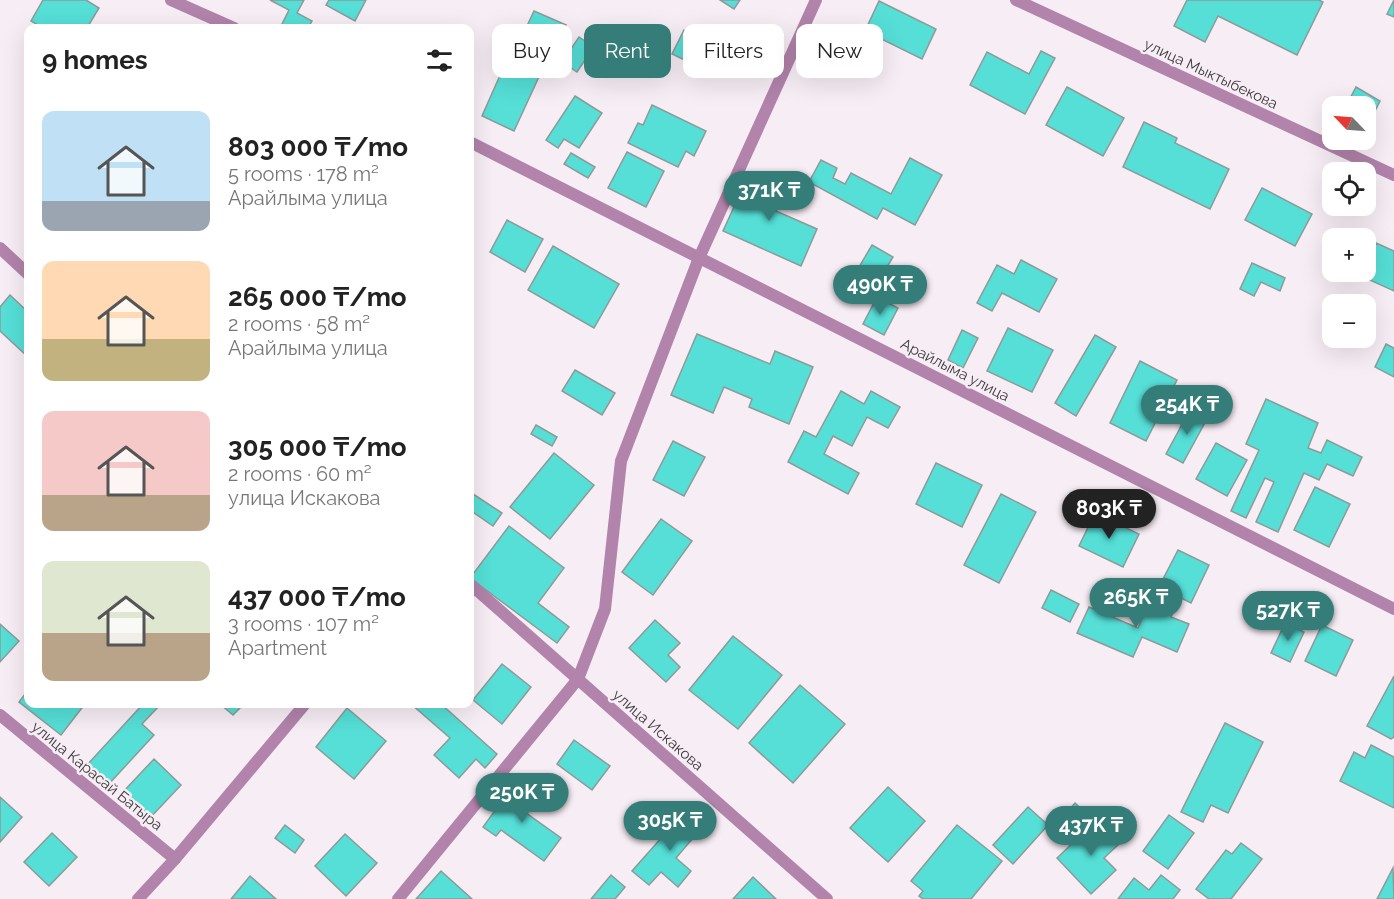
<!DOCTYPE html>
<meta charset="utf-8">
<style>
:root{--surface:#fff;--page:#f2f2f2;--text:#222;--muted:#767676;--accent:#357d79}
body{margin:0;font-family:Raleway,sans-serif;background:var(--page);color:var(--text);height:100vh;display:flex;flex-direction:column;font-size:22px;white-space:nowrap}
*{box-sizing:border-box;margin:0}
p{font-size:20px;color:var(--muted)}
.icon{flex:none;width:33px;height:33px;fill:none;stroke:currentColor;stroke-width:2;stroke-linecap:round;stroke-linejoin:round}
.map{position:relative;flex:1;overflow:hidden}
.sheet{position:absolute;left:24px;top:24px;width:450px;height:684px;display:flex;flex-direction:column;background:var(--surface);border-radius:12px;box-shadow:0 6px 24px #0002}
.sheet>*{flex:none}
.guide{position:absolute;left:492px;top:24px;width:570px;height:54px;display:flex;gap:12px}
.needle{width:39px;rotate:295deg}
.controls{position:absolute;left:1322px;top:96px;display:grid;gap:12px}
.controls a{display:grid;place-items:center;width:54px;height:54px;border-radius:12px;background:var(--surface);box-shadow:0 6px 24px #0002;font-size:30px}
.price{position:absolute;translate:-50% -51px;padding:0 14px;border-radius:21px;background:var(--accent);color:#fff;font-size:20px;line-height:39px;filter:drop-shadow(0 2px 3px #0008)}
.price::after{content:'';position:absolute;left:50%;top:36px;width:18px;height:14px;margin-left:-9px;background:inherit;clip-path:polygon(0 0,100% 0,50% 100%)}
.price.current{background:#222;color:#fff}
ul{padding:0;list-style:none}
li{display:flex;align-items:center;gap:18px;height:150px;padding:0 18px}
li span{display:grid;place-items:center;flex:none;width:168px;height:120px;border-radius:12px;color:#555}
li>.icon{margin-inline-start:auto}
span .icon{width:72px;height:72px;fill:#fffc;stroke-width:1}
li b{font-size:26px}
h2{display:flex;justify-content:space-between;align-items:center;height:72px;padding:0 18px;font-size:26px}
.pill{padding:0 21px;border-radius:12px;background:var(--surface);box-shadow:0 6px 24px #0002;font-size:21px;line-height:54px}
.pill.current{background:var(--accent);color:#fff}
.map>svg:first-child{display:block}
</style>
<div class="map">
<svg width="1394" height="899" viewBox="0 0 1394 899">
<rect width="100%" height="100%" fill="#f7eef5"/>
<g fill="#55dfd7" stroke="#8e9a98" stroke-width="1.5">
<path d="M43,0H86L99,8L87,28H43L31,21Z"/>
<path d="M270,0H304L297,13L312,21L308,28H280L289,10Z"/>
<path d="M329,0H366L355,21L326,5Z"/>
<path d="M720,0H740L734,9Z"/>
<path d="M1187,0H1319L1323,2L1297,55L1218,16L1205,42L1174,26Z"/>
<path d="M1394,0V17L1387,14Z"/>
<path d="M879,1L936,29L922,59L865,31Z"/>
<path d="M534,11L566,25L558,42L526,28Z"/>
<path d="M684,30L721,47L709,72L672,54Z"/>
<path d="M579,37L594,47L577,72L562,62Z"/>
<path d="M1041,51L1055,58L1025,114L970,85L987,52L1029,74Z"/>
<path d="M510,53L543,68L514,131L482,116Z"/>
<path d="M1067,87L1124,118L1103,156L1046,125Z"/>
<path d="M1356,87L1380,101L1367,127L1365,126V106H1346Z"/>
<path d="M575,96L602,113L579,148L564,139L558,148L546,140Z"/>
<path d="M652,105L706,131L694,156L686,151L678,167L628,143L638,123L643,125Z"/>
<path d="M1144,122L1177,138L1175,143L1229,169L1210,209L1123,167Z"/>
<path d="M627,152L664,171L646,207L608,188Z"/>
<path d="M571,153L595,167L588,178L564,164Z"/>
<path d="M910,158L942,175L915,225L883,208L877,219L809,182L821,160L837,168L833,178L845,184L851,173L891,194Z"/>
<path d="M750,172L786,188L776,211L817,229L801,266L723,231Z"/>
<path d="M1262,188L1312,214L1295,246L1245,220Z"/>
<path d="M507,220L543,239L525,272L490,252Z"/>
<path d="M1376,243L1394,251V291L1361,276L1363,272H1365V267Z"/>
<path d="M872,245L893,257L870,296L849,284Z"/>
<path d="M553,246L619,284L594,328L528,290Z"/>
<path d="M1021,260L1057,279L1039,312L1002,293L992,311L977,303L997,265L1014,274Z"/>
<path d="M1252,263L1285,278L1280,291L1261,282L1254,296L1240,289Z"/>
<path d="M10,295L28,312V357L0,331V307Z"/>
<path d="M877,297L898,308L884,335L863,324Z"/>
<path d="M1008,328L1053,350L1032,392L987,371Z"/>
<path d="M962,330L978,338L963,368L948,360Z"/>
<path d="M697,334L770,364L775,351L813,367L789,424L749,407L752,399L724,387L713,413L671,395Z"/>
<path d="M1095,335L1116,347L1076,416L1055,403Z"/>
<path d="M1386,344L1394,348V377L1375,367Z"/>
<path d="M1140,361L1177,380L1146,441L1110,423Z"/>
<path d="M575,370L615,393L602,415L562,391Z"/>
<path d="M841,391L864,404L871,391L900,407L888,428L867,417L852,446L833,436L824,454L859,473L848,494L788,462L804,431L816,437Z"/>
<path d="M1266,399L1318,423L1308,448L1321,453L1327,440L1362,457L1353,476L1327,464L1319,480L1304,473L1278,532L1256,522L1274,482L1265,478L1246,518L1231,511L1259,450L1246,444Z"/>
<path d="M1191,408L1208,417L1183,463L1166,454Z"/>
<path d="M536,425L557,437L552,446L531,434Z"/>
<path d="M673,441L705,457L684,496L653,480Z"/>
<path d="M1216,443L1247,460L1227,496L1196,479Z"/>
<path d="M554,453L594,485L550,539L510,507Z"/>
<path d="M936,463L982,485L962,527L916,504Z"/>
<path d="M1315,487L1350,504L1329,547L1294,530Z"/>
<path d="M470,492L502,513L493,526L470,510Z"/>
<path d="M1001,494L1036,512L999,583L964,565Z"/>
<path d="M1095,513L1139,534L1123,567L1079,546Z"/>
<path d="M661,519L692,541L653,595L622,572Z"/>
<path d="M509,526L564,568L538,603L569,627L557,643L470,578Z"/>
<path d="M1178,550L1209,565L1191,603L1159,587Z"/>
<path d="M1051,590L1079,604L1070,622L1042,608Z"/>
<path d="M1151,597L1175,607L1171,617L1189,624L1177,652L1142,637L1133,657L1077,633L1089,607L1138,628Z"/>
<path d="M655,620L680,643L668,655L680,667L666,682L629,648Z"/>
<path d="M1285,623L1304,632L1290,662L1271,653Z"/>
<path d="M0,624L19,641L0,662Z"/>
<path d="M1322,625L1353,640L1336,676L1305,661Z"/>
<path d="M733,636L782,675L738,729L689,690Z"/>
<path d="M502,664L531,687L502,724L473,700Z"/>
<path d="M1394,676V737L1391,739L1367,726Z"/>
<path d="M800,685L845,724L793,783L749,743Z"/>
<path d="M28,690V704H85L61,735L19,702Z"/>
<path d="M143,704H161L142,724L154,735L108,785L87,765Z"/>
<path d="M220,704H244L233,715Z"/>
<path d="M411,704H441L497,754L485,768L476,759L459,778L434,755L450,738Z"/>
<path d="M347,708L386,741L354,779L316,747Z"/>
<path d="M1225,723L1263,742L1228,813L1211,805L1203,822L1181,812Z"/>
<path d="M574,740L610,766L592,790L557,764Z"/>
<path d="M1371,745L1394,757V808L1340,781L1354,752L1365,758Z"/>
<path d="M154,759L181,785L149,819L122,793Z"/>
<path d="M515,783L533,795L522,810L561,838L544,861L501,830L496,836L483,827Z"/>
<path d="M888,787L925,821L888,862L850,828Z"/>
<path d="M0,797L22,817L0,842Z"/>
<path d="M1075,803L1086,813L1059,843L1048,834Z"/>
<path d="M1028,807L1048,825L1013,864L993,845Z"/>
<path d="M686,810L704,825L676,858L691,871L678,887L661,872L649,885L632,871Z"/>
<path d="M1169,815L1194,833L1168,869L1143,851Z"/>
<path d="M1098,819L1120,843L1104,858L1116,870L1091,894L1057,858Z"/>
<path d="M285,825L304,840L295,853L275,838Z"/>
<path d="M957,825L1002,861L971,899H923L919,896L923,891L911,881Z"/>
<path d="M52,833L77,857L49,886L24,862Z"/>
<path d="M345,834L377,863L346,896L315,866Z"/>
<path d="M1241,843L1262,859L1231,899H1209L1196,889L1226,850L1232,854Z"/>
<path d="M1393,868L1394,899H1377Z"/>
<path d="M441,871L472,899H416Z"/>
<path d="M611,875L625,887L615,899H591Z"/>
<path d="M1161,875L1180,890L1173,899H1118L1134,878L1149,890Z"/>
<path d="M250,876L276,899H231Z"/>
<path d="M753,877L776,899H733Z"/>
</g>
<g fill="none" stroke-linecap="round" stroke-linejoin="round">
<g stroke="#b283ab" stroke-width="12">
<path d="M171,0L234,28"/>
<path d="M1016,0L1394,175"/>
<path d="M470,142L1394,609"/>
<path d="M0,248L28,274"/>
<path d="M470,584L827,899"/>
<path d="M0,715L175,859"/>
<path d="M138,899L175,859L305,704"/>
<path d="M398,899L578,679L605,609L621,461L699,258L816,0"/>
</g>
</g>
<g text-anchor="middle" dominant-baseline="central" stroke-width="5" stroke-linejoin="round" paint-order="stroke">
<g font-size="15" fill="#3c393c" stroke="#f7eef5">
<text transform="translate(1211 74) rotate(25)">улица Мыктыбекова</text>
<text transform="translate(955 370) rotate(27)">Арайлыма улица</text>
<text transform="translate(658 730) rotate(41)">улица Искакова</text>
<text transform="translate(97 776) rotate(39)">улица Карасай Батыра</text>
</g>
</g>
</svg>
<div class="controls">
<a><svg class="needle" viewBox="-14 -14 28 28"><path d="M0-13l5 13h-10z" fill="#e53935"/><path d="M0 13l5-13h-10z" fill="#767676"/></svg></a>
<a><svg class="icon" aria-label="locate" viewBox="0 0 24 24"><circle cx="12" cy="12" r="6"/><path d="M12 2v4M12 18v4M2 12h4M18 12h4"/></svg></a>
<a>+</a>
<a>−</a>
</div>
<b class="price" style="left:769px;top:222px">371K ₸</b>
<b class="price" style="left:880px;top:316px">490K ₸</b>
<b class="price" style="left:1187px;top:436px">254K ₸</b>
<b class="price current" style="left:1109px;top:540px">803K ₸</b>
<b class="price" style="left:1136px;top:629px">265K ₸</b>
<b class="price" style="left:1288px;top:642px">527K ₸</b>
<b class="price" style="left:522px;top:824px">250K ₸</b>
<b class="price" style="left:670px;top:852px">305K ₸</b>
<b class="price" style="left:1091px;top:857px">437K ₸</b>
<div class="guide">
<a class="pill">Buy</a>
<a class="pill current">Rent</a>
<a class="pill">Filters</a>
<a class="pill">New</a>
</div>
<section class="sheet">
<h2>9 homes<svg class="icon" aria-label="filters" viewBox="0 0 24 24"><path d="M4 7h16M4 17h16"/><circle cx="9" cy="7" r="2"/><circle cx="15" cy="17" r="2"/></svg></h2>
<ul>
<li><span style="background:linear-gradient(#bfe0f5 75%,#9aa5b1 0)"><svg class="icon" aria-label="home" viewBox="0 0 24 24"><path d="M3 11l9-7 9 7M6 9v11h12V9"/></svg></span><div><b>803 000 ₸/mo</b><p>5 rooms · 178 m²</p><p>Арайлыма улица</p></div></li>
<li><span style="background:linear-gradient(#ffd9b3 65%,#c2b280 0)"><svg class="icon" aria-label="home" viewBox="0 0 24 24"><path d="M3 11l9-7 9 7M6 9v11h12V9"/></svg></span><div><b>265 000 ₸/mo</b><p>2 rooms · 58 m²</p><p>Арайлыма улица</p></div></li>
<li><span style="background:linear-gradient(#f6c9c9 70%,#b9a48a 0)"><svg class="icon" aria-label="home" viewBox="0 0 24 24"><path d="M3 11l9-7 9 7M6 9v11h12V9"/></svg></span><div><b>305 000 ₸/mo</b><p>2 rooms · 60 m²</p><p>улица Искакова</p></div></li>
<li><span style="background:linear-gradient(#dfe7d0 60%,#b9a48a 0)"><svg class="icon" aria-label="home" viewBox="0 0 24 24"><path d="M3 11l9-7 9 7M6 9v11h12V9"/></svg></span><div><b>437 000 ₸/mo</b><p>3 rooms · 107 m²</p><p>Apartment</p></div></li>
</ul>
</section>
</div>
